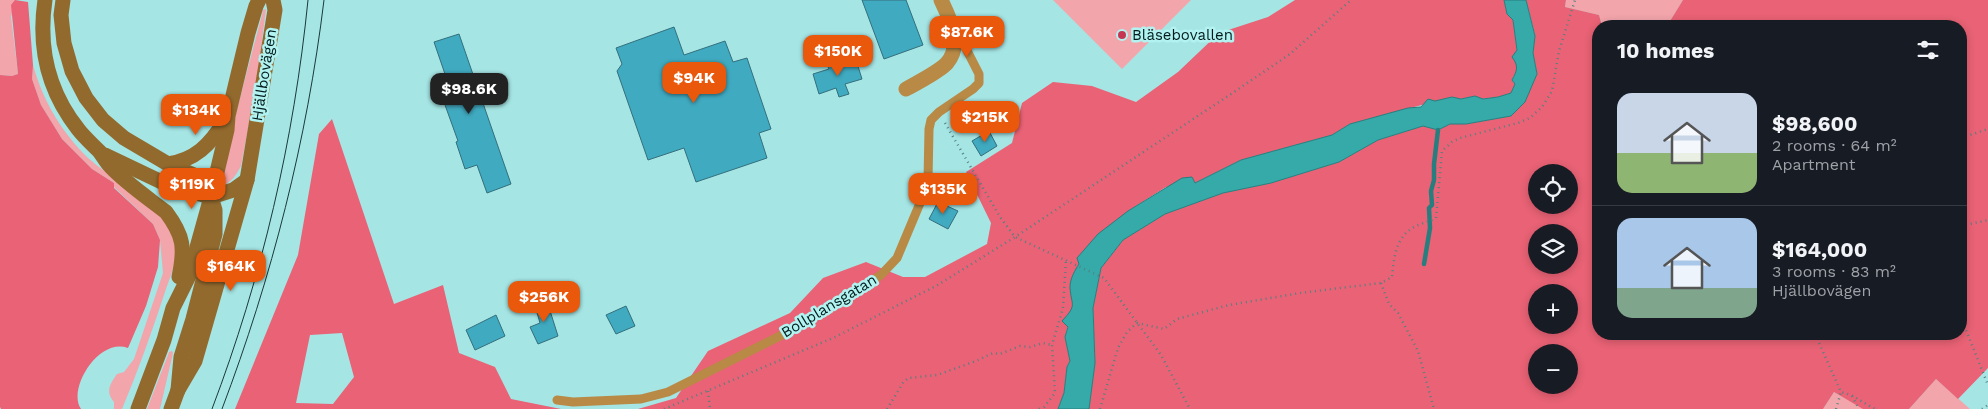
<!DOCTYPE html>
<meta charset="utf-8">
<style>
:root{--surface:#171b24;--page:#20242c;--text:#f1f3f6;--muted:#9ea1a6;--line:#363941;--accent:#ea580c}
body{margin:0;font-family:"Work Sans",sans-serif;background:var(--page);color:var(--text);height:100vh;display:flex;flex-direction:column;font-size:19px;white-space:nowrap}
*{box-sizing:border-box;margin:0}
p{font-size:16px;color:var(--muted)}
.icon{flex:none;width:28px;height:28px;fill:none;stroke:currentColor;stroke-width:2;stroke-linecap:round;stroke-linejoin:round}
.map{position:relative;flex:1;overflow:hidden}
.side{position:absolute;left:1592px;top:20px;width:375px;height:320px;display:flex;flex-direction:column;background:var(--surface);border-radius:20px;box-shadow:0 2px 8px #0003}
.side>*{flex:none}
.fabs{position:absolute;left:1528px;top:164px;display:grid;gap:10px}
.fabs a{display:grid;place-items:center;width:50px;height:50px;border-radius:50%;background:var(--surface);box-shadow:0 2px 8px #0003;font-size:25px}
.price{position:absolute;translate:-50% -42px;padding:0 11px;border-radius:10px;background:var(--accent);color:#fff;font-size:16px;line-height:32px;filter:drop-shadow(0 1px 2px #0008)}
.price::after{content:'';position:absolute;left:50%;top:30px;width:15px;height:11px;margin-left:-8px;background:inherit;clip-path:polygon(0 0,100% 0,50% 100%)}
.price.current{background:#222;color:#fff}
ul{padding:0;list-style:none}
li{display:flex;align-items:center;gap:15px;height:125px;padding:0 25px}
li+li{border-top:1px solid var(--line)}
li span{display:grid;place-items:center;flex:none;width:140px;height:100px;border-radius:15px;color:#555}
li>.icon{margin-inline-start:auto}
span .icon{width:60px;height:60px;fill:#fffc;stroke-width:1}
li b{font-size:21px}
h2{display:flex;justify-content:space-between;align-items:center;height:60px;padding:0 25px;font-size:21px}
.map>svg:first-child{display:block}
</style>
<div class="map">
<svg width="1988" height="409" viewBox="0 0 1988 409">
<rect width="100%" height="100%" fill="#a5e5e4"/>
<g fill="#f2a5ab">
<path d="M0,0H15L11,17L18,74L12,76L0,75Z"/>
<path d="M1053,0H1191L1122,69Z"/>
<path d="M1566,0H1683L1667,26H1602L1599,15L1565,7Z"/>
<path d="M266,9L256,87L241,166C236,176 231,182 221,187L219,177L262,15L263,10Z"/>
<path d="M33,65C43,100 58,126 83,153C111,182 174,207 176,252C176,264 169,280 165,292C152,331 138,371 122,409H114V402C105,392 110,384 117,374L124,372L134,359L163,273L160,240L153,224L114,187V183L92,169L62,139L41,105L32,79Z"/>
<path d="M172,351L173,353L160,409H147L168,355L169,352Z"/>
<path d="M1936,379L1970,409H1909Z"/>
<path d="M1834,392L1865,409H1823Z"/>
</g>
<g fill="#e96275" fill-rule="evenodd">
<path d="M15,0L28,2L33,65L32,79L41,105L62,139L92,169L114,183V188L153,224L160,240L158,267L146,306L128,348C98,337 67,390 81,409H1L0,407V75L12,76L18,74L11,5Z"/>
<path d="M1295,0H1504L1507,14L1513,20L1517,51V70L1512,80L1515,84L1511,93L1498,97L1482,99L1475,96L1461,99L1452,97L1350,124L1332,135L1241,160L1195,183L1166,187L1128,211L1079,264L1073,275L1070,286L1074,303L1065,337L1070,361L1067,367L1064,393L1058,409H638L676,398L708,351L790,313L823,278L866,262L903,277H925L987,244L991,223L966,172L1012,143L1022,103L1053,82L1092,86L1136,102L1178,72L1219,33L1268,17Z"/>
<path d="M1526,0H1566L1565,7L1599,15L1602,26H1599V334H1961V26H1667L1683,0H1988V368L1958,399L1936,379L1909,409H1863L1834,392L1823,409H1089L1095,363L1093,308L1101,268L1123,240L1165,214L1223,193L1271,183L1339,162L1378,140L1423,126L1438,130L1450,124H1466L1511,116L1537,74L1533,53L1535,35ZM1536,172H1569V205H1536ZM1536,232H1569V265H1536ZM1536,292H1569V325H1536ZM1536,352H1569V385H1536Z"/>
<path d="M332,119L394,304L443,285L459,353L495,367L511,399L561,409H235L298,255L319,134ZM342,333L354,377L333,404L296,403L310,335Z"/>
</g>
<path fill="#36aaa9" stroke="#267f7e" d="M1504,0H1526L1535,36L1533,53L1537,74L1525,102L1511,116L1466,124H1450L1438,130L1423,126L1378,140L1339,162L1271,183L1223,193L1165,214L1123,240L1101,268L1093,308L1095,363L1089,409H1058L1064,393L1067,367L1070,361L1065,337L1068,327L1062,321C1078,304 1071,306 1070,287C1070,279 1075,270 1079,264L1077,258L1098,234L1128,211L1182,178L1192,177L1195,183L1241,160L1332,135L1350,124L1408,108L1421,107L1428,99L1435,101L1452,97L1461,99L1475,96L1483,99L1498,97L1511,93L1515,84L1512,80C1517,71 1519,66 1512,57L1517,50L1513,20L1507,14Z"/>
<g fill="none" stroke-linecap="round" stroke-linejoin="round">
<path stroke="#267f7e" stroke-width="4.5" d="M1424,264L1430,228L1429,208L1432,205L1431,191L1434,180V164L1438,130"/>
</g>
<g fill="#40aac0" stroke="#346f7c">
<path d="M862,0H906L923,45L884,59Z"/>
<path d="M674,27L684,55L725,41L733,62L747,58L771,129L759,133L767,158L696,182L684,148L648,160L617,71L622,64L616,48Z"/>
<path d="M459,34L511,184L487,193L477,165L465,169L456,142L458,141L436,80L446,77L434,42Z"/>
<path d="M856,60L862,79L845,84L849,94L839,97L836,88L819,94L813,74L829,69L827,65L838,61L839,65Z"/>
<path d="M989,131L997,146L981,156L972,141Z"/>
<path d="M938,202L958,211L948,229L929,219Z"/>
<path d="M546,298L558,336L538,344L530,327L540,323L534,302Z"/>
<path d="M626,306L635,326L616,334L606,315Z"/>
<path d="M496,315L505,336L475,350L466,330Z"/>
</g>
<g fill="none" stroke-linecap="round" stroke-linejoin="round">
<g stroke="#548181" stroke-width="2.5" stroke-dasharray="1 4" stroke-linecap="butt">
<path d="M945,123L1000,217L1015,237L1104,278L1161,355L1190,409"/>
<path d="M1961,138L1988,129"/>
<path d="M1961,226L1988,220"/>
<path d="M1381,283L1389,304L1398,313L1418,351L1434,409"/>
<path d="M1961,306L1964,325L1988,385"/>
<path d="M1137,323L1164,329L1177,319L1229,305L1300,293L1381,283L1392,277C1394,258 1395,238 1414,227C1421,223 1429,222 1436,218L1442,151L1452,142L1460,138L1518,123L1530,118L1542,107L1552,91L1559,51L1575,0"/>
<path d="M1815,334L1841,392L1851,395L1875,409"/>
<path d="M708,391L710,409"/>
<path d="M1852,396L1859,409"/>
<path d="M664,409L833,338L936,286L1015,237L1237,90L1290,54L1351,0"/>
<path d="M887,409L903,383L908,378L937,375L976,361L993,353L1000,354L1020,346L1030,347L1043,343L1052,345"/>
<path d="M1039,409L1044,407L1055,393L1052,345L1063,308L1066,260"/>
<path d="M1100,409L1118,348L1127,332L1137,323"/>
<path d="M1836,409L1841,392"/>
<path d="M1982,409L1988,405"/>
</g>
<path stroke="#b88a46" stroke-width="9" d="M557,400L573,402L641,399L668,392L792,330L881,275L897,258L923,196L928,180L929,129L931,120L939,112L973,89L979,83V74L957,31"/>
<path stroke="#b88a46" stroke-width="15" d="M906,89C917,83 940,71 947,63C963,44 950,19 941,0"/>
<g stroke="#936a2e" stroke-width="15">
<path d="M45,0C38,47 48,91 78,129C84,137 92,144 99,151C103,156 106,162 110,166C126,183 148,198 166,212C184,236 185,248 179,277"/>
<path d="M63,0L61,15L64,43L72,71L86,98L103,120L124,138L168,164L196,176L211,197L215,210V234L193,319L181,357L178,390"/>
<path d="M105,155L170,186L211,197L233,190L247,180"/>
<path d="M168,164C195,160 210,145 224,122"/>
<path d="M138,409L164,340L173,308L189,276L211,197L227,130L228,116L248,33L256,6L259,0"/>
<path d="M171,409L178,390L195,361L247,180L275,10L273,0"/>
</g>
<g stroke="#1a3939" stroke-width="1">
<path d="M212,409C262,277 294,140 308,0"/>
<path d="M222,409C272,277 307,140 324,0"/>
</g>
</g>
<circle fill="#c63652" stroke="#b2f3f1" stroke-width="2" cx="1122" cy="35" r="5"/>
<g text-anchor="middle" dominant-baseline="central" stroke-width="5" stroke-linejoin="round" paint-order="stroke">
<g font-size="15" fill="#021b1b" stroke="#b2f3f1" text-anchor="start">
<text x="1132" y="35">Bläsebovallen</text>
</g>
<g font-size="15" fill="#021b1b" stroke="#b2f3f1">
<text transform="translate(264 75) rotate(-81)">Hjällbovägen</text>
<text transform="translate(829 306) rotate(-31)">Bollplansgatan</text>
</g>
</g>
</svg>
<div class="fabs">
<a><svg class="icon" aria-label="locate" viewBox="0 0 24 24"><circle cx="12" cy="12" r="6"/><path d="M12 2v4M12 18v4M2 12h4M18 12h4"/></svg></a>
<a><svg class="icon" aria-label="layers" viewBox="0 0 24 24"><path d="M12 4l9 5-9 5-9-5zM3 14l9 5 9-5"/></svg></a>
<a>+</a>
<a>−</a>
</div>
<b class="price" style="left:967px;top:58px">$87.6K</b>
<b class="price" style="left:838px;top:77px">$150K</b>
<b class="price" style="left:694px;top:104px">$94K</b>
<b class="price current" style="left:469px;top:115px">$98.6K</b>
<b class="price" style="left:196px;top:136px">$134K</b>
<b class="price" style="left:985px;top:143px">$215K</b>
<b class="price" style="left:192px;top:210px">$119K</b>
<b class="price" style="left:943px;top:215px">$135K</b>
<b class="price" style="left:231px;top:292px">$164K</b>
<b class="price" style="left:544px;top:323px">$256K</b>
<section class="side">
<h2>10 homes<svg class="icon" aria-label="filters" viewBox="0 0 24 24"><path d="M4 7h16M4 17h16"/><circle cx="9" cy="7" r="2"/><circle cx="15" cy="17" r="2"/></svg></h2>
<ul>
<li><span style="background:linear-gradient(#c9d6e8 60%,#8fb573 0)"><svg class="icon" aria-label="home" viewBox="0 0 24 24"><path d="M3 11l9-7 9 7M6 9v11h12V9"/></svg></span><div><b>$98,600</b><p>2 rooms · 64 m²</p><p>Apartment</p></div></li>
<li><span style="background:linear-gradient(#a9c7e8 70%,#7fa58c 0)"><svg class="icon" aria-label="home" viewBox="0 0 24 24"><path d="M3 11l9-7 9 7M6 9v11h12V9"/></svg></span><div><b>$164,000</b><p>3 rooms · 83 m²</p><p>Hjällbovägen</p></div></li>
</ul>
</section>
</div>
